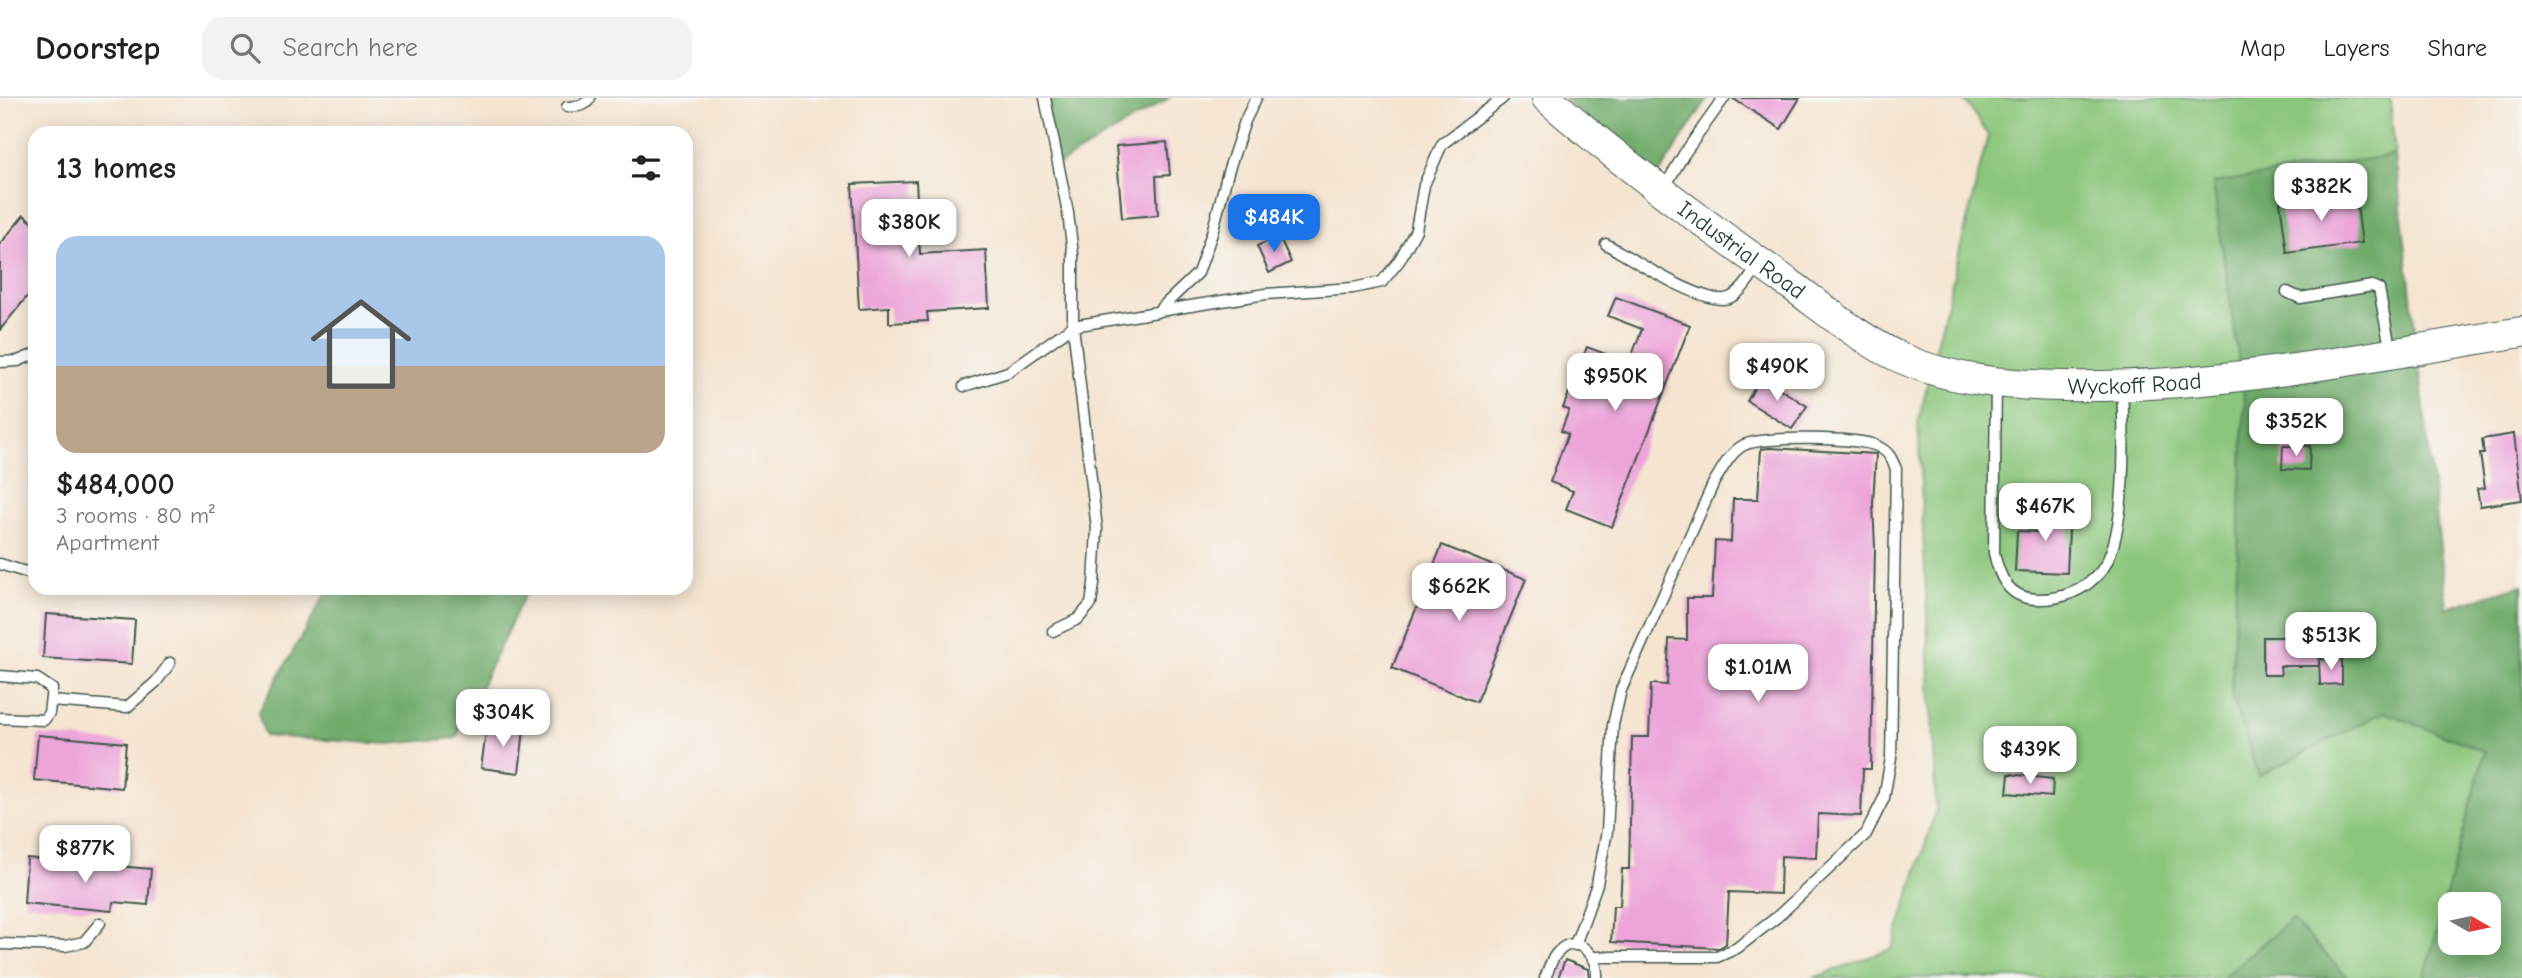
<!DOCTYPE html>
<meta charset="utf-8">
<style>
:root{--surface:#fff;--page:#f2f2f2;--text:#222;--muted:#767676;--line:#e0e0e0;--accent:#1a73e8}
body{margin:0;font-family:"Comic Neue",sans-serif;background:var(--page);color:var(--text);height:100vh;display:flex;flex-direction:column;font-size:26px;white-space:nowrap}
*{box-sizing:border-box;margin:0}
p{font-size:23px;color:var(--muted)}
.icon{flex:none;width:38px;height:38px;fill:none;stroke:currentColor;stroke-width:2;stroke-linecap:round;stroke-linejoin:round}
.map{position:relative;flex:1;overflow:hidden}
.drawer{position:absolute;left:28px;top:28px;width:665px;height:469px;display:flex;flex-direction:column;background:var(--surface);border-radius:21px;box-shadow:0 4px 18px #0003}
.drawer>*{flex:none}
.needle{width:46px;rotate:99deg}
.buttons{position:absolute;left:2438px;top:794px;display:grid;gap:14px}
.buttons a{display:grid;place-items:center;width:63px;height:63px;border-radius:14px;background:var(--surface);box-shadow:0 4px 18px #0003;font-size:35px}
.price{position:absolute;translate:-50% -60px;padding:0 16px;border-radius:14px;background:#fff;color:#222;font-size:23px;line-height:46px;filter:drop-shadow(0 2px 4px #0008)}
.price::after{content:'';position:absolute;left:50%;top:42px;width:21px;height:16px;margin-left:-10px;background:inherit;clip-path:polygon(0 0,100% 0,50% 100%)}
.price.on{background:var(--accent);color:#fff}
ul{padding:0;list-style:none}
li{display:grid;align-content:center;gap:14px;height:371px;padding:0 28px}
li+li{border-top:2px solid var(--line)}
li span{display:grid;place-items:center;height:217px;border-radius:21px;color:#555}
li>.icon{margin-inline-start:auto}
span .icon{width:126px;height:126px;fill:#fffc;stroke-width:1}
li b{font-size:30px}
h2{display:flex;justify-content:space-between;align-items:center;height:84px;padding:0 28px;font-size:30px}
header{display:flex;align-items:center;gap:42px;box-sizing:border-box;height:98px;padding:0 35px;background:var(--surface);border-bottom:2px solid var(--line)}
header strong{font-size:33px}
nav{display:flex;gap:38px;margin-inline-start:auto;font-size:24px}
.search{width:490px;height:63px;background:var(--page);display:flex;align-items:center;gap:18px;box-sizing:border-box;padding:0 24px;border-radius:21px;color:var(--muted);font-size:26px}
.map>svg:first-child{display:block}
</style>
<header>
<strong>Doorstep</strong>
<div class="search"><svg class="icon" aria-label="search" viewBox="0 0 24 24"><circle cx="10" cy="10" r="6"/><path d="M15 15l6 6"/></svg>Search here</div>
<nav><a>Map</a><a>Layers</a><a>Share</a></nav>
</header>
<div class="map">
<svg width="2522" height="880" viewBox="0 0 2522 880">
<rect width="100%" height="100%" fill="#f6f6f2"/>
<filter id="ink" filterUnits="userSpaceOnUse"><feTurbulence type="fractalNoise" baseFrequency=".0143" numOctaves="2"/><feDisplacementMap in="SourceGraphic" scale="14" xChannelSelector="R" yChannelSelector="G"/><feConvolveMatrix kernelMatrix="1 2 1 2 8 2 1 2 1" color-interpolation-filters="sRGB"/></filter>
<filter id="wash" filterUnits="userSpaceOnUse"><feTurbulence type="fractalNoise" baseFrequency=".00686" numOctaves="4" result="noise"/><feDisplacementMap in="SourceGraphic" scale="28" xChannelSelector="R" yChannelSelector="G"/><feGaussianBlur stdDeviation="1.57" result="paint"/><feColorMatrix in="noise" values="0 0 0 0 0 0 0 0 0 0 0 0 0 0 0 0 0 1.4 0 .05"/><feComposite in="paint" operator="in"/></filter>
<g filter="url(#wash)">
<rect width="100%" height="100%" fill="#f5e4d0"/>
<path fill="#8bc67b" stroke="#558258" stroke-width="2" d="M1963,0H2390L2395,57L2213,85L2245,304L2231,596L2259,678L2384,614L2485,653L2424,880H2348L2292,821L2222,880H1813L1892,851L1936,712L1918,324L1988,37Z"/>
<g fill="#70ab6b" stroke="#487450" stroke-width="2" fill-rule="evenodd">
<path d="M1045,0H1169L1058,67Z"/>
<path d="M1563,0H1708L1657,79Z"/>
<path d="M2395,57L2447,510L2522,487V880H2424L2485,653L2384,614L2259,678L2231,596L2245,304L2213,85ZM2450,807H2488V845H2450Z"/>
<path d="M329,490H528L456,640L387,646L265,638L258,615Z"/>
<path d="M2292,821L2348,880H2222Z"/>
</g>
<g id="blocks">
<g fill="#eda4d9">
<path d="M1732,0H1800L1781,31Z"/>
<path d="M1167,44L1170,77L1156,78L1158,117L1122,120L1116,48Z"/>
<path d="M916,83L920,156L986,152L989,210L927,214L928,223L889,225V209L859,211L852,86Z"/>
<path d="M2355,94L2362,145L2287,155L2280,104Z"/>
<path d="M24,117L35,127V189L0,232V146Z"/>
<path d="M1279,138L1291,164L1269,175L1257,148Z"/>
<path d="M1616,199L1690,227L1612,429L1566,411L1573,393L1550,384L1568,336L1561,333L1569,312L1563,310L1587,249L1629,265L1642,231L1608,218Z"/>
<path d="M1761,279L1807,308L1792,331L1747,303Z"/>
<path d="M2514,336L2522,402L2480,408L2477,391L2485,390L2480,356H2484L2482,341Z"/>
<path d="M2283,348H2310L2309,372L2282,371Z"/>
<path d="M1770,350L1876,356L1873,405L1875,450L1871,671H1863L1861,718L1818,716L1816,760L1781,758L1780,796L1729,794L1726,846L1719,850L1611,844L1613,808H1620L1622,771H1629L1632,639H1649L1651,586L1667,587L1669,541L1687,542V500H1712L1715,443L1731,444L1733,401H1758L1761,351Z"/>
<path d="M2038,409L2070,411L2067,475L2015,473L2017,433L2037,434Z"/>
<path d="M1442,447L1526,481L1476,604L1392,570Z"/>
<path d="M46,516L135,522L132,566L43,560Z"/>
<path d="M2288,530H2318L2319,568H2280L2281,577H2263V539H2288Z"/>
<path d="M2319,561H2342V586L2320,587Z"/>
<path d="M487,627L524,631L519,675L481,670Z"/>
<path d="M38,637L126,645L122,690L34,682Z"/>
<path d="M2009,676L2053,681L2052,699L2007,695Z"/>
<path d="M27,760L151,771L148,807L113,804L112,813L24,805Z"/>
<path d="M1565,862L1588,871L1589,880H1558Z"/>
</g>
</g>
</g>
<g filter="url(#ink)">
<use href="#blocks" fill-opacity="0" stroke="#3f564b" stroke-width="2"/>
<g fill="none" stroke-linecap="round" stroke-linejoin="round">
<defs>
<g id="lane">
<path d="M567,9C576,8 585,9 590,0"/>
<path d="M1663,92L1684,56L1724,0"/>
<path d="M1606,146C1629,159 1706,209 1729,200C1743,194 1750,179 1758,168"/>
<path d="M2287,194L2300,200L2372,188L2379,191L2391,255"/>
<path d="M1159,213L1266,196L1353,190L1382,184L1399,163L1416,132L1424,87L1442,46L1503,0"/>
<path d="M0,264L18,263L35,256"/>
<path d="M1996,285L1994,455C1999,478 2008,500 2036,501C2061,502 2085,493 2101,473C2128,440 2124,331 2122,289"/>
<path d="M964,288L1008,274L1073,228V156L1068,115L1045,0"/>
<path d="M0,466L35,477"/>
<path d="M1053,533L1078,521L1091,506L1094,486L1097,431L1073,228L1157,214L1198,175L1212,135L1228,74L1245,23L1256,0"/>
<path d="M0,578L37,581L52,591L49,615L44,622L0,620"/>
<path d="M51,603L127,609L156,584L170,565"/>
<path d="M0,846L65,848L84,844L100,825"/>
<path d="M1575,847L1597,786L1607,733L1613,627L1621,592L1714,384C1722,372 1730,354 1744,347C1762,338 1858,339 1877,348C1889,354 1891,359 1896,371L1891,660L1884,700L1866,736L1777,819L1737,850L1717,859H1594"/>
<path d="M1545,880C1549,872 1551,860 1558,854C1577,833 1599,859 1597,880"/>
</g>
<g id="secondary">
<path id="s1" d="M1547,0C1625,68 1709,130 1794,189C1828,214 1863,243 1901,260C1952,283 2009,287 2064,288C2218,291 2370,258 2522,234"/>
</g>
</defs>
<use href="#lane" stroke="#3f564b" stroke-width="13"/>
<use href="#secondary" stroke="#3f564b" stroke-width="32"/>
<use href="#lane" stroke="#fff" stroke-width="10"/>
<use href="#secondary" stroke="#fff" stroke-width="30"/>
</g>
</g>
<g text-anchor="middle" dominant-baseline="central" stroke-width="6" stroke-linejoin="round" paint-order="stroke">
<g font-size="23" fill="#1f3d34" stroke="#f6f6f2">
<text stroke="none"><textPath href="#s1" startOffset="247">Industrial Road</textPath></text>
<text stroke="none"><textPath href="#s1" startOffset="677">Wyckoff Road</textPath></text>
</g>
</g>
</svg>
<div class="buttons">
<a><svg class="needle" viewBox="-14 -14 28 28"><path d="M0-13l5 13h-10z" fill="#e53935"/><path d="M0 13l5-13h-10z" fill="#767676"/></svg></a>
</div>
<b class="price" style="left:2321px;top:125px">$382K</b>
<b class="price on" style="left:1274px;top:156px">$484K</b>
<b class="price" style="left:909px;top:161px">$380K</b>
<b class="price" style="left:1777px;top:305px">$490K</b>
<b class="price" style="left:1615px;top:315px">$950K</b>
<b class="price" style="left:2296px;top:360px">$352K</b>
<b class="price" style="left:2045px;top:445px">$467K</b>
<b class="price" style="left:1459px;top:525px">$662K</b>
<b class="price" style="left:2331px;top:574px">$513K</b>
<b class="price" style="left:1758px;top:606px">$1.01M</b>
<b class="price" style="left:503px;top:651px">$304K</b>
<b class="price" style="left:2030px;top:688px">$439K</b>
<b class="price" style="left:85px;top:787px">$877K</b>
<section class="drawer">
<h2>13 homes<svg class="icon" aria-label="filters" viewBox="0 0 24 24"><path d="M4 7h16M4 17h16"/><circle cx="9" cy="7" r="2"/><circle cx="15" cy="17" r="2"/></svg></h2>
<ul>
<li><span style="background:linear-gradient(#a9c7e8 60%,#b9a48a 0)"><svg class="icon" aria-label="home" viewBox="0 0 24 24"><path d="M3 11l9-7 9 7M6 9v11h12V9"/></svg></span><div><b>$484,000</b><p>3 rooms · 80 m²</p><p>Apartment</p></div></li>
</ul>
</section>
</div>
